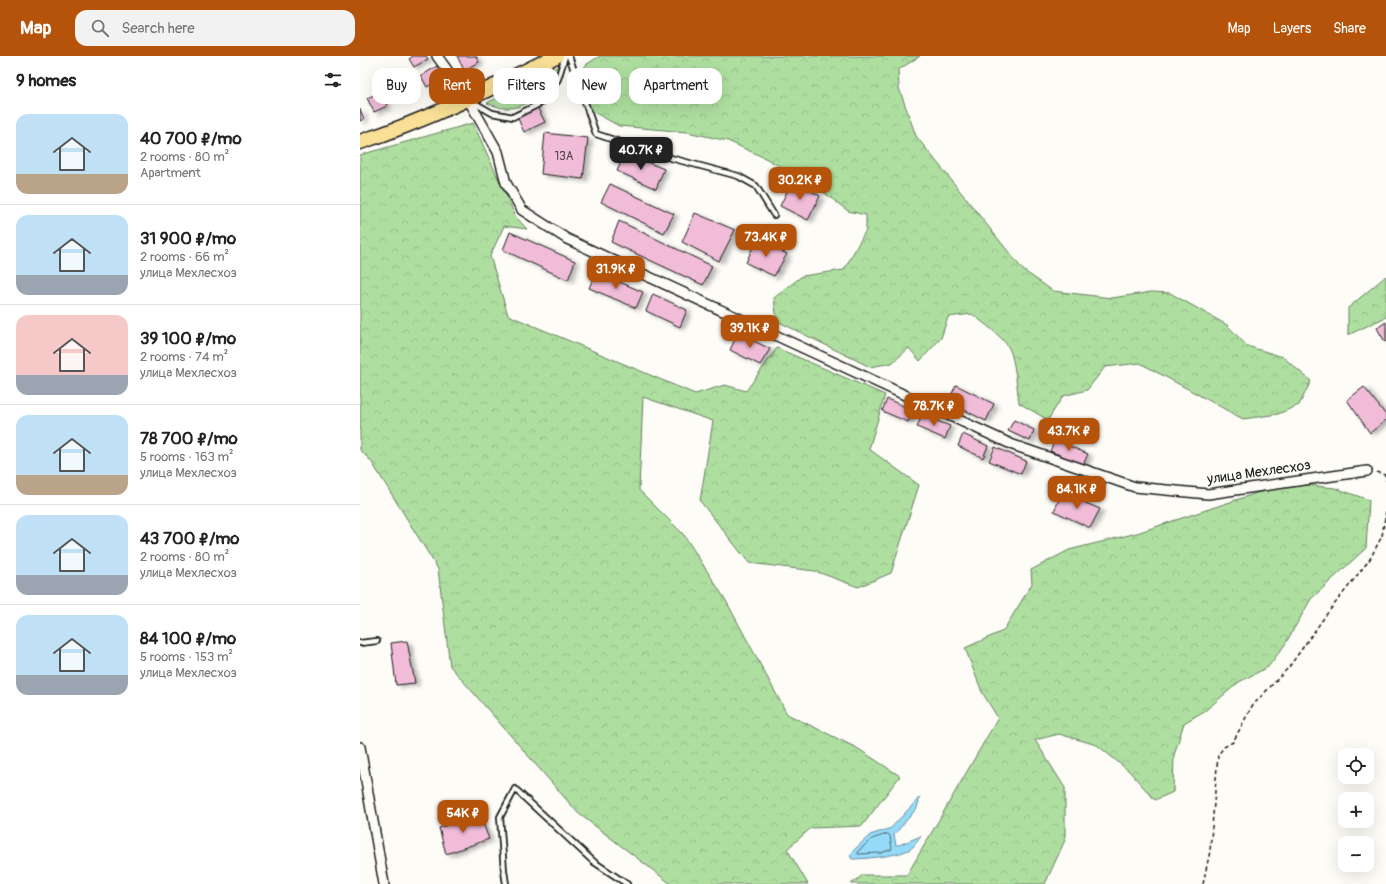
<!DOCTYPE html>
<meta charset="utf-8">
<style>
:root{--surface:#fff;--page:#f2f2f2;--text:#222;--muted:#767676;--line:#e0e0e0;--accent:#b45309}
body{margin:0;font-family:Pangolin,sans-serif;background:var(--page);color:var(--text);height:100vh;display:flex;flex-direction:column;font-size:15px;white-space:nowrap}
*{box-sizing:border-box;margin:0}
p{font-size:13px;color:var(--muted)}
.icon{flex:none;width:22px;height:22px;fill:none;stroke:currentColor;stroke-width:2;stroke-linecap:round;stroke-linejoin:round}
.map{position:relative;flex:1;overflow:hidden}
.panel{display:flex;flex-direction:column;background:var(--surface);width:360px}
.panel>*{flex:none}
.banner{position:absolute;left:12px;top:12px;width:380px;height:36px;display:flex;gap:8px}
.tools{position:absolute;left:978px;top:692px;display:grid;gap:8px}
.tools a{display:grid;place-items:center;width:36px;height:36px;border-radius:8px;background:var(--surface);box-shadow:0 4px 16px #0002;font-size:20px}
.price{position:absolute;translate:-50% -34px;padding:0 9px;border-radius:8px;background:var(--accent);color:#fff;font-size:13px;line-height:26px;filter:drop-shadow(0 1px 2px #0008)}
.price::after{content:'';position:absolute;left:50%;top:24px;width:12px;height:9px;margin-left:-6px;background:inherit;clip-path:polygon(0 0,100% 0,50% 100%)}
.price.active{background:#222;color:#fff}
ul{padding:0;list-style:none}
li{display:flex;align-items:center;gap:12px;height:100px;padding:0 16px}
li+li{border-top:1px solid var(--line)}
li span{display:grid;place-items:center;flex:none;width:112px;height:80px;border-radius:12px;color:#555}
li>.icon{margin-inline-start:auto}
span .icon{width:48px;height:48px;fill:#fffc;stroke-width:1}
li b{font-size:17px}
h2{display:flex;justify-content:space-between;align-items:center;height:48px;padding:0 16px;font-size:17px}
.pill{padding:0 14px;border-radius:12px;background:var(--surface);box-shadow:0 4px 16px #0002;font-size:14px;line-height:36px}
.pill.active{background:var(--accent);color:#fff}
header{display:flex;align-items:center;gap:24px;box-sizing:border-box;height:56px;padding:0 20px;background:var(--accent);color:#fff}
header strong{font-size:19px}
nav{display:flex;gap:22px;margin-inline-start:auto;font-size:14px}
.search{width:280px;height:36px;background:var(--page);display:flex;align-items:center;gap:10px;box-sizing:border-box;padding:0 14px;border-radius:12px;color:var(--muted);font-size:15px}
main{display:flex;flex:1;min-height:0}
.map>svg:first-child{display:block}
</style>
<header>
<strong>Map</strong>
<div class="search"><svg class="icon" aria-label="search" viewBox="0 0 24 24"><circle cx="10" cy="10" r="6"/><path d="M15 15l6 6"/></svg>Search here</div>
<nav><a>Map</a><a>Layers</a><a>Share</a></nav>
</header>
<main>
<section class="panel">
<h2>9 homes<svg class="icon" aria-label="filters" viewBox="0 0 24 24"><path d="M4 7h16M4 17h16"/><circle cx="9" cy="7" r="2"/><circle cx="15" cy="17" r="2"/></svg></h2>
<ul>
<li><span style="background:linear-gradient(#bfe0f5 75%,#b9a48a 0)"><svg class="icon" aria-label="home" viewBox="0 0 24 24"><path d="M3 11l9-7 9 7M6 9v11h12V9"/></svg></span><div><b>40 700 ₽/mo</b><p>2 rooms · 80 m²</p><p>Apartment</p></div></li>
<li><span style="background:linear-gradient(#bfe0f5 75%,#9aa5b1 0)"><svg class="icon" aria-label="home" viewBox="0 0 24 24"><path d="M3 11l9-7 9 7M6 9v11h12V9"/></svg></span><div><b>31 900 ₽/mo</b><p>2 rooms · 66 m²</p><p>улица Мехлесхоз</p></div></li>
<li><span style="background:linear-gradient(#f6c9c9 75%,#9aa5b1 0)"><svg class="icon" aria-label="home" viewBox="0 0 24 24"><path d="M3 11l9-7 9 7M6 9v11h12V9"/></svg></span><div><b>39 100 ₽/mo</b><p>2 rooms · 74 m²</p><p>улица Мехлесхоз</p></div></li>
<li><span style="background:linear-gradient(#bfe0f5 75%,#b9a48a 0)"><svg class="icon" aria-label="home" viewBox="0 0 24 24"><path d="M3 11l9-7 9 7M6 9v11h12V9"/></svg></span><div><b>78 700 ₽/mo</b><p>5 rooms · 163 m²</p><p>улица Мехлесхоз</p></div></li>
<li><span style="background:linear-gradient(#bfe0f5 75%,#9aa5b1 0)"><svg class="icon" aria-label="home" viewBox="0 0 24 24"><path d="M3 11l9-7 9 7M6 9v11h12V9"/></svg></span><div><b>43 700 ₽/mo</b><p>2 rooms · 80 m²</p><p>улица Мехлесхоз</p></div></li>
<li><span style="background:linear-gradient(#bfe0f5 75%,#9aa5b1 0)"><svg class="icon" aria-label="home" viewBox="0 0 24 24"><path d="M3 11l9-7 9 7M6 9v11h12V9"/></svg></span><div><b>84 100 ₽/mo</b><p>5 rooms · 153 m²</p><p>улица Мехлесхоз</p></div></li>
</ul>
</section>
<div class="map">
<svg width="1026" height="828" viewBox="0 0 1026 828">
<defs>
<pattern id="forest-crowns" width="20" height="18" patternUnits="userSpaceOnUse"><rect width="20" height="18" fill="#aedfa0"/><path d="M2 6a3 3 0 1 1 6 0M12 15a3 3 0 1 1 6 0" fill="none" stroke="#95bf89"/></pattern>
<filter id="shadow"><feDropShadow dx="4.5" dy="2.5" stdDeviation="2" flood-color="#0004"/></filter>
</defs>
<rect width="100%" height="100%" fill="#fdfcf7"/>
<filter id="ink" filterUnits="userSpaceOnUse"><feTurbulence type="fractalNoise" baseFrequency=".025" numOctaves="2"/><feDisplacementMap in="SourceGraphic" scale="8" xChannelSelector="R" yChannelSelector="G"/><feConvolveMatrix kernelMatrix="1 2 1 2 8 2 1 2 1" color-interpolation-filters="sRGB"/></filter>
<g filter="url(#ink)">
<path fill="#aedfa0" stroke="#657e5e" d="M199,10C188,30 171,54 145,52C139,52 133,49 127,47Z"/>
<g fill="url(#forest-crowns)" stroke="#657e5e">
<path d="M240,0H560L538,14L539,32L556,80L663,214L693,235L752,242L791,236L810,237L867,269L887,290L923,301L951,325L939,349L918,358L883,363L780,307L745,311L727,334L703,340L688,364L659,347C657,332 655,304 649,292C642,280 622,266 612,258L588,261L581,282L560,305L549,292L532,307L510,311L417,265L414,242L442,220L484,214L506,174V159L488,155L462,135L407,103L368,85L327,76L259,70L230,54L222,38L216,22L227,8Z"/>
<path d="M113,67L156,161L167,173L144,170L130,200L148,259L335,338L365,329L386,335L417,292L525,339L509,393L559,429L531,517L498,531L455,515L389,507L340,445L353,365L283,341L279,434L324,479L365,543L427,658L497,692L540,720L502,770L451,772L427,793L448,828H311L218,757L90,610L78,513L11,405L0,394V99Z"/>
<path d="M1026,220V261L988,279V252Z"/>
<path d="M927,427L975,432L1009,444L1006,492L951,543L924,590L908,611L879,626L846,654L824,667L814,699L813,736L795,744L769,715L737,689L699,678L675,684L705,732V784L685,828H491L503,819H547L638,662L622,636L605,592L643,575L672,528L671,514L709,494L777,477Z"/>
</g>
<path fill="#95dbf7" stroke="#658f9f" d="M560,741L557,752L534,779L536,789H539L561,780C557,786 553,793 546,795C535,800 504,803 492,803L490,800L494,794L510,779L531,772Z"/>
<g fill="none" stroke-linecap="round" stroke-linejoin="round">
<path stroke="#4c6874" stroke-width="1" d="M528,778L530,780L532,793L521,797L498,798V795L512,783Z"/>
</g>
<g fill="#f0bcd8" stroke="#1c1c1c" filter="url(#shadow)">
<path d="M53,0H66L68,3L54,11L49,3Z"/>
<path d="M97,0H116L119,6L104,14Z"/>
<path d="M77,10L84,21L67,31L61,20Z"/>
<path d="M21,36L27,50L14,56L7,42Z"/>
<path d="M175,47L185,66L164,76L155,56Z"/>
<path d="M0,53L4,63L0,65Z"/>
<path d="M185,77L228,82L223,123L181,118Z"/>
<path d="M265,97L304,113L296,133L257,115Z"/>
<path d="M432,125L460,140L448,164L420,150Z"/>
<path d="M250,128L314,158L304,177L241,146Z"/>
<path d="M335,157L375,174L359,205L322,186Z"/>
<path d="M259,165L352,210L343,229L251,186Z"/>
<path d="M150,176L215,205L208,224L143,194Z"/>
<path d="M396,183L427,198L414,220L386,207Z"/>
<path d="M236,216L283,236L276,252L229,232Z"/>
<path d="M293,238L327,254L320,271L286,255Z"/>
<path d="M1026,266V285L1025,286L1017,272Z"/>
<path d="M378,277L410,293L400,309L370,294Z"/>
<path d="M596,329L634,348L626,365L588,346Z"/>
<path d="M1004,331L1026,359V364L1010,377L987,344Z"/>
<path d="M527,343L553,354L548,366L522,355Z"/>
<path d="M562,359L590,370L585,383L557,371Z"/>
<path d="M654,364L674,374L670,385L648,375Z"/>
<path d="M603,378L628,390L623,402L598,390Z"/>
<path d="M695,384L728,398L723,409L690,395Z"/>
<path d="M635,391L666,405L661,418L629,405Z"/>
<path d="M702,437L740,453L730,472L694,455Z"/>
<path d="M47,585L55,627L36,629L31,587Z"/>
<path d="M119,757L129,783L86,798L79,772Z"/>
</g>
<g fill="none" stroke-linecap="round" stroke-linejoin="round">
<defs>
<g id="service">
<path d="M209,0L236,78L296,98L378,120L396,130L414,159"/>
<path d="M111,45L132,57L153,61L183,46L198,23L205,0"/>
<path d="M0,587L17,585"/>
<path d="M146,828L144,815L140,761L155,733L234,806L267,828"/>
</g>
<g id="minor">
<path d="M77,0L108,43L138,96L146,127L162,154L207,183L653,389L775,431L848,438L1007,415"/>
<path d="M0,691L24,828"/>
</g>
<path id="primary" d="M0,86C68,64 132,32 196,0"/>
</defs>
<use href="#service" stroke="#1c1c1c" stroke-width="8"/>
<use href="#minor" stroke="#1c1c1c" stroke-width="12"/>
<use href="#primary" stroke="#1c1c1c" stroke-width="17"/>
<g stroke="#1c1c1c" stroke-width="1.5" stroke-dasharray="4 3" stroke-linecap="butt">
<path d="M1016,416L1025,419L1026,425"/>
<path d="M843,828L850,795L858,699L864,691L873,686L892,650L929,611L966,559L1010,503L1022,480L1026,455"/>
</g>
<use href="#service" stroke="#fdfcf7" stroke-width="4.5"/>
<use href="#minor" stroke="#fdfcf7" stroke-width="9"/>
<use href="#primary" stroke="#f9e096" stroke-width="14"/>
</g>
</g>
<g text-anchor="middle" dominant-baseline="central" stroke-width="3.5" stroke-linejoin="round" paint-order="stroke">
<g font-size="12" fill="#51444b">
<text x="204" y="100">13А</text>
</g>
<g font-size="14" fill="#1c1c1c" stroke="#fdfcf7">
<text transform="translate(899 416) rotate(-8)">улица Мехлесхоз</text>
</g>
</g>
</svg>
<div class="tools">
<a><svg class="icon" aria-label="locate" viewBox="0 0 24 24"><circle cx="12" cy="12" r="6"/><path d="M12 2v4M12 18v4M2 12h4M18 12h4"/></svg></a>
<a>+</a>
<a>−</a>
</div>
<b class="price active" style="left:281px;top:115px">40.7K ₽</b>
<b class="price" style="left:440px;top:145px">30.2K ₽</b>
<b class="price" style="left:406px;top:202px">73.4K ₽</b>
<b class="price" style="left:256px;top:234px">31.9K ₽</b>
<b class="price" style="left:390px;top:293px">39.1K ₽</b>
<b class="price" style="left:574px;top:371px">78.7K ₽</b>
<b class="price" style="left:709px;top:396px">43.7K ₽</b>
<b class="price" style="left:717px;top:454px">84.1K ₽</b>
<b class="price" style="left:103px;top:778px">54K ₽</b>
<div class="banner">
<a class="pill">Buy</a>
<a class="pill active">Rent</a>
<a class="pill">Filters</a>
<a class="pill">New</a>
<a class="pill">Apartment</a>
</div>
</div>
</main>
